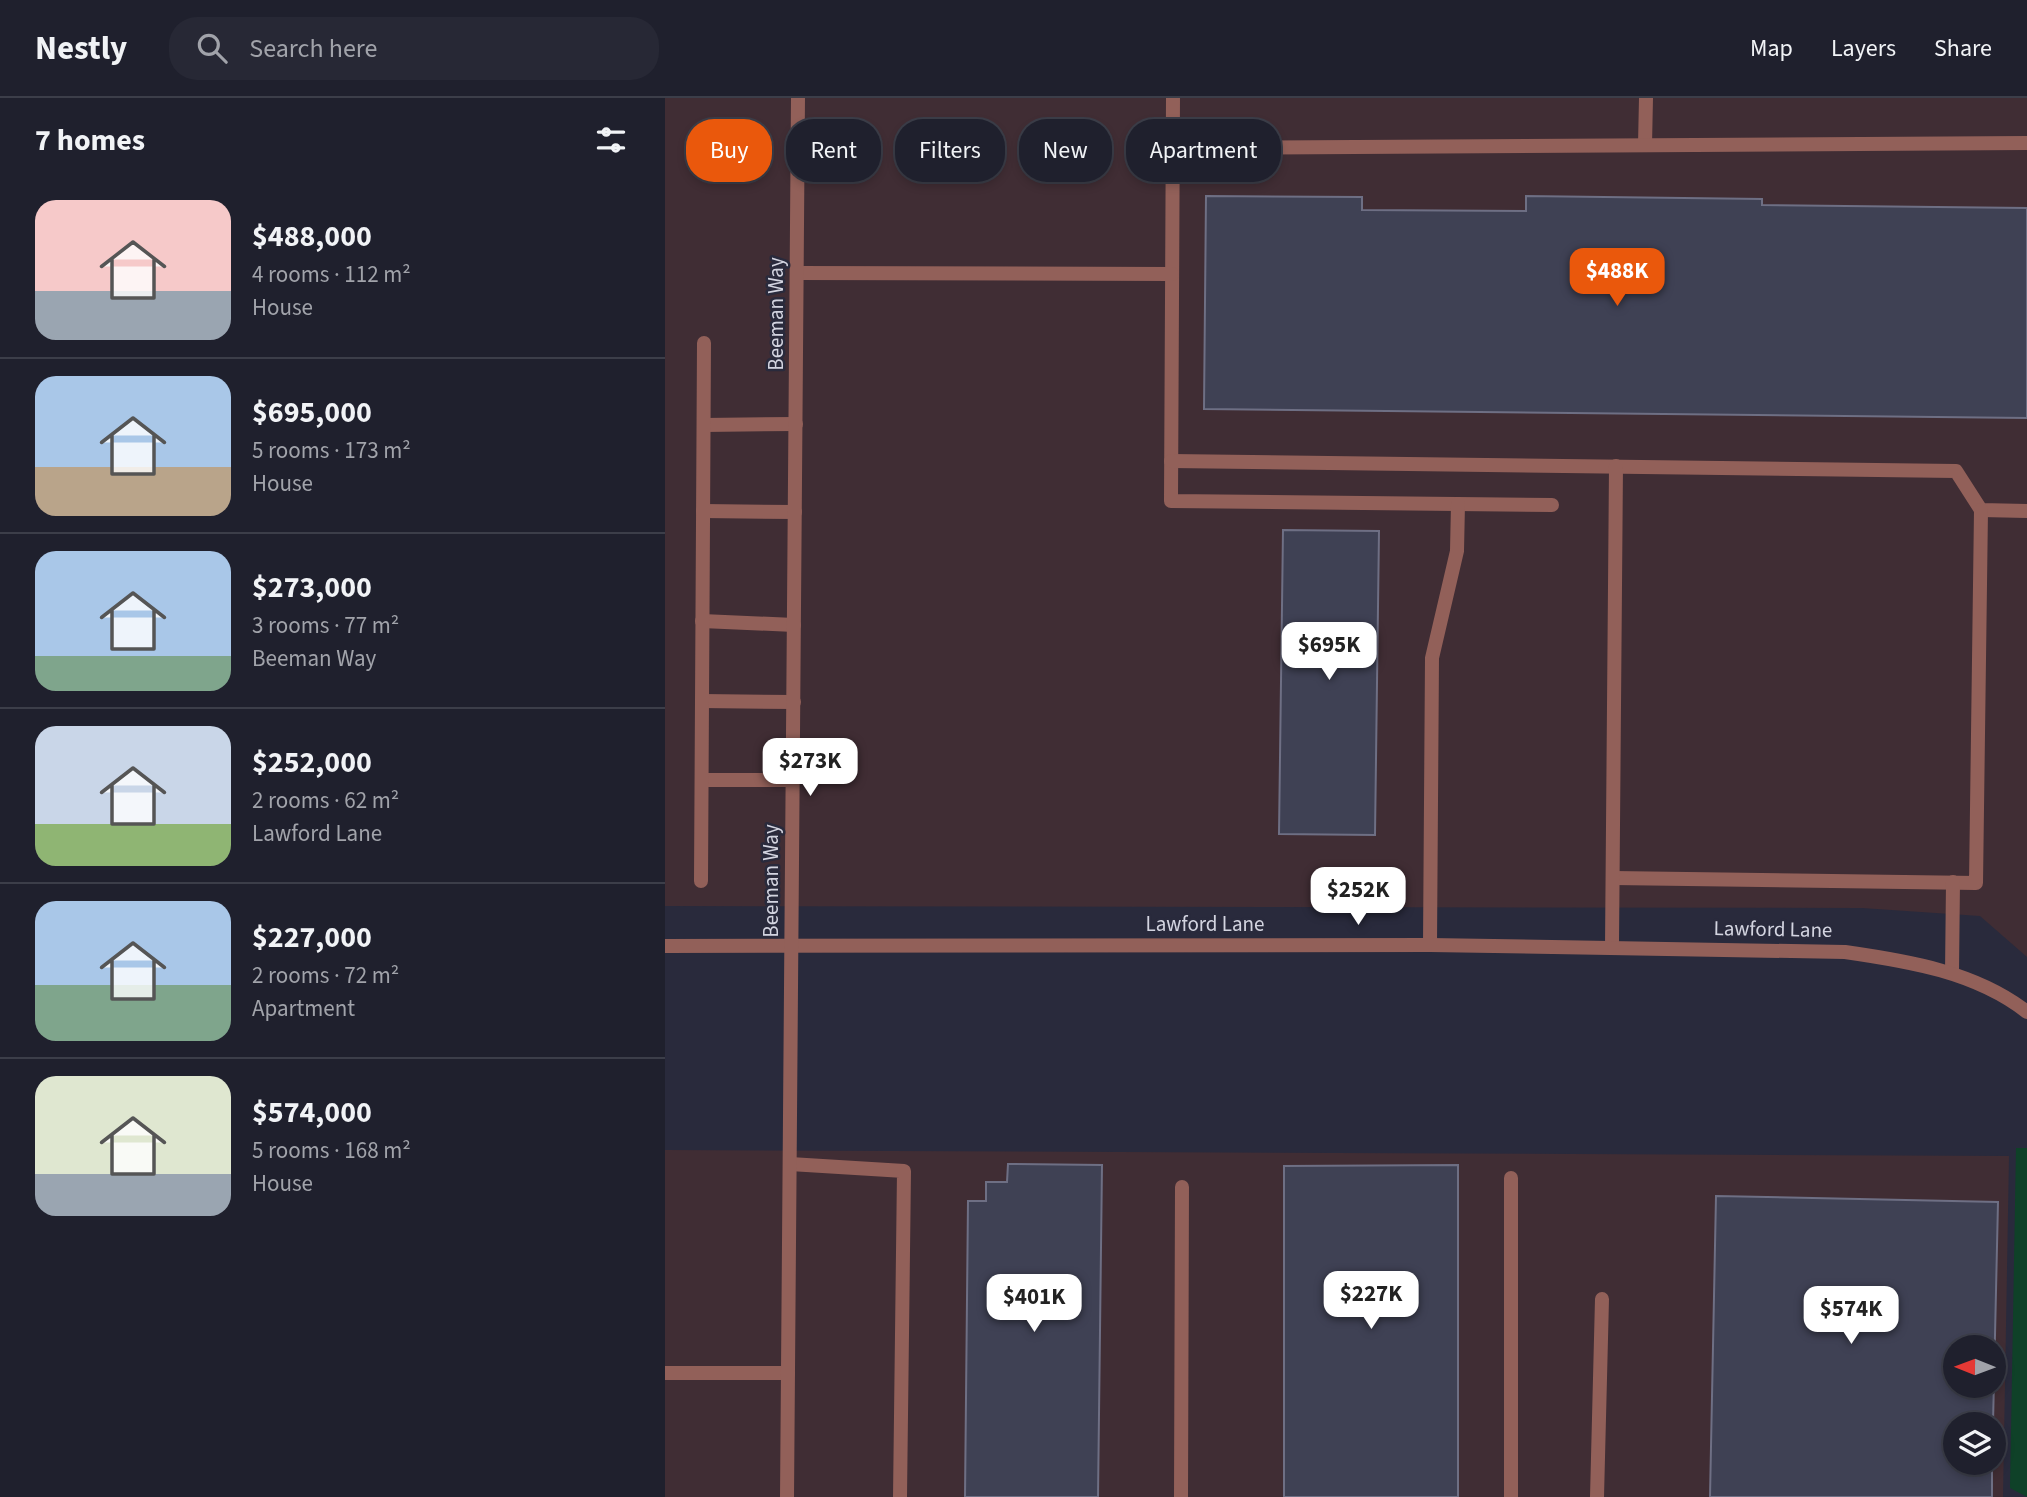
<!DOCTYPE html>
<meta charset="utf-8">
<style>
:root{--surface:#1f202d;--page:#272835;--text:#f1f3f6;--muted:#a1a3aa;--line:#3c3e49;--accent:#ea580c}
body{margin:0;font-family:"Source Sans 3",sans-serif;background:var(--page);color:var(--text);height:100vh;display:flex;flex-direction:column;font-size:26px;white-space:nowrap}
*{box-sizing:border-box;margin:0}
p{font-size:23px;color:var(--muted)}
.icon{flex:none;width:38px;height:38px;fill:none;stroke:currentColor;stroke-width:2;stroke-linecap:round;stroke-linejoin:round}
.map{position:relative;flex:1;overflow:hidden}
.side{display:flex;flex-direction:column;background:var(--surface);width:665px}
.side>*{flex:none}
.guide{position:absolute;left:21px;top:21px;width:665px;height:63px;display:flex;gap:14px}
.needle{width:46px;rotate:271deg}
.fabs{position:absolute;left:1278px;top:1237px;display:grid;gap:14px}
.fabs a{display:grid;place-items:center;width:63px;height:63px;border-radius:50%;background:var(--surface);box-shadow:0 4px 10px #0003,0 0 0 2px var(--line);font-size:35px}
.price{position:absolute;translate:-50% -60px;padding:0 16px;border-radius:14px;background:#fff;color:#222;font-size:23px;line-height:46px;filter:drop-shadow(0 2px 4px #0008)}
.price::after{content:'';position:absolute;left:50%;top:42px;width:21px;height:16px;margin-left:-10px;background:inherit;clip-path:polygon(0 0,100% 0,50% 100%)}
.price.selected{background:var(--accent);color:#fff}
ul{padding:0;list-style:none}
li{display:flex;align-items:center;gap:21px;height:175px;padding:0 35px}
li+li{border-top:2px solid var(--line)}
li span{display:grid;place-items:center;flex:none;width:196px;height:140px;border-radius:21px;color:#555}
li>.icon{margin-inline-start:auto}
span .icon{width:84px;height:84px;fill:#fffc;stroke-width:1}
li b{font-size:30px}
h2{display:flex;justify-content:space-between;align-items:center;height:84px;padding:0 35px;font-size:30px}
.tag{padding:0 24px;border-radius:28px;background:var(--surface);box-shadow:0 4px 10px #0003,0 0 0 2px var(--line);font-size:24px;line-height:63px}
.tag.selected{background:var(--accent);color:#fff}
header{display:flex;align-items:center;gap:42px;box-sizing:border-box;height:98px;padding:0 35px;background:var(--surface);border-bottom:2px solid var(--line)}
header strong{font-size:33px}
nav{display:flex;gap:38px;margin-inline-start:auto;font-size:24px}
.search{width:490px;height:63px;background:var(--page);display:flex;align-items:center;gap:18px;box-sizing:border-box;padding:0 24px;border-radius:28px;color:var(--muted);font-size:26px}
main{display:flex;flex:1;min-height:0}
.map>svg:first-child{display:block}
</style>
<header>
<strong>Nestly</strong>
<div class="search"><svg class="icon" aria-label="search" viewBox="0 0 24 24"><circle cx="10" cy="10" r="6"/><path d="M15 15l6 6"/></svg>Search here</div>
<nav><a>Map</a><a>Layers</a><a>Share</a></nav>
</header>
<main>
<section class="side">
<h2>7 homes<svg class="icon" aria-label="filters" viewBox="0 0 24 24"><path d="M4 7h16M4 17h16"/><circle cx="9" cy="7" r="2"/><circle cx="15" cy="17" r="2"/></svg></h2>
<ul>
<li><span style="background:linear-gradient(#f6c9c9 65%,#9aa5b1 0)"><svg class="icon" aria-label="home" viewBox="0 0 24 24"><path d="M3 11l9-7 9 7M6 9v11h12V9"/></svg></span><div><b>$488,000</b><p>4 rooms · 112 m²</p><p>House</p></div></li>
<li><span style="background:linear-gradient(#a9c7e8 65%,#b9a48a 0)"><svg class="icon" aria-label="home" viewBox="0 0 24 24"><path d="M3 11l9-7 9 7M6 9v11h12V9"/></svg></span><div><b>$695,000</b><p>5 rooms · 173 m²</p><p>House</p></div></li>
<li><span style="background:linear-gradient(#a9c7e8 75%,#7fa58c 0)"><svg class="icon" aria-label="home" viewBox="0 0 24 24"><path d="M3 11l9-7 9 7M6 9v11h12V9"/></svg></span><div><b>$273,000</b><p>3 rooms · 77 m²</p><p>Beeman Way</p></div></li>
<li><span style="background:linear-gradient(#c9d6e8 70%,#8fb573 0)"><svg class="icon" aria-label="home" viewBox="0 0 24 24"><path d="M3 11l9-7 9 7M6 9v11h12V9"/></svg></span><div><b>$252,000</b><p>2 rooms · 62 m²</p><p>Lawford Lane</p></div></li>
<li><span style="background:linear-gradient(#a9c7e8 60%,#7fa58c 0)"><svg class="icon" aria-label="home" viewBox="0 0 24 24"><path d="M3 11l9-7 9 7M6 9v11h12V9"/></svg></span><div><b>$227,000</b><p>2 rooms · 72 m²</p><p>Apartment</p></div></li>
<li><span style="background:linear-gradient(#dfe7d0 70%,#9aa5b1 0)"><svg class="icon" aria-label="home" viewBox="0 0 24 24"><path d="M3 11l9-7 9 7M6 9v11h12V9"/></svg></span><div><b>$574,000</b><p>5 rooms · 168 m²</p><p>House</p></div></li>
</ul>
</section>
<div class="map">
<svg width="1362" height="1399" viewBox="0 0 1362 1399">
<rect width="100%" height="100%" fill="#292a3c"/>
<g fill="#402d34" fill-rule="evenodd">
<path d="M0,0H1362V859L1315,818L1197,810L0,808Z"/>
<path d="M0,1052L1344,1058L1338,1399H0ZM1290,1250H1328V1288H1290ZM1290,1326H1328V1365H1290Z"/>
</g>
<path fill="#0f4128" d="M1351,1050H1362V1399L1345,1390Z"/>
<g fill="#3f4154" stroke="#6e6f84" stroke-width="2" fill-rule="evenodd">
<path d="M541,98L697,99V112L861,113V98L1097,101V107L1362,110V320L539,311Z"/>
<path d="M618,432L714,433L710,737L614,736Z"/>
<path d="M343,1066L437,1067L433,1399H300L303,1103H321V1084H342Z"/>
<path d="M793,1067V1399H619V1068Z"/>
<path d="M1051,1098L1333,1104L1328,1326H1290V1365H1327V1399H1045ZM1290,1250H1328V1288H1290Z"/>
</g>
<g fill="none" stroke-linecap="round" stroke-linejoin="round">
<g stroke="#926059" stroke-width="14">
<path d="M508,0L506,403L887,407"/>
<path d="M980,47L981,0"/>
<path d="M507,50L1362,45"/>
<path d="M132,175L507,176"/>
<path d="M39,327L131,326"/>
<path d="M506,363L1291,373L1316,412L1362,413"/>
<path d="M38,413L130,414"/>
<path d="M37,523L129,527"/>
<path d="M37,603L129,604"/>
<path d="M37,682H128"/>
<path d="M948,780L1311,785L1316,412"/>
<path d="M36,783L39,245"/>
<path d="M765,847L767,560L792,453L793,406"/>
<path d="M947,848L951,368"/>
<path d="M1287,875L1288,784"/>
<path d="M125,1066L239,1073L235,1399"/>
<path d="M0,1275H123"/>
<path d="M516,1399L517,1089"/>
<path d="M846,1399V1080"/>
<path d="M932,1399L937,1201"/>
</g>
<g stroke="#926059" stroke-width="14">
<path d="M0,848L765,847L1180,854C1243,863 1311,874 1362,914"/>
<path d="M122,1399L133,0"/>
</g>
</g>
<g text-anchor="middle" dominant-baseline="central" stroke-width="5" stroke-linejoin="round" paint-order="stroke">
<g font-size="21" fill="#d3d4e0" stroke="#292a3c">
<text transform="translate(111 216) rotate(-90)">Beeman Way</text>
<text transform="translate(106 783) rotate(-90)">Beeman Way</text>
<text x="540" y="826">Lawford Lane</text>
<text transform="translate(1108 831) rotate(1)">Lawford Lane</text>
</g>
</g>
</svg>
<div class="fabs">
<a><svg class="needle" viewBox="-14 -14 28 28"><path d="M0-13l5 13h-10z" fill="#e53935"/><path d="M0 13l5-13h-10z" fill="#a1a3aa"/></svg></a>
<a><svg class="icon" aria-label="layers" viewBox="0 0 24 24"><path d="M12 4l9 5-9 5-9-5zM3 14l9 5 9-5"/></svg></a>
</div>
<b class="price selected" style="left:952px;top:210px">$488K</b>
<b class="price" style="left:664px;top:584px">$695K</b>
<b class="price" style="left:145px;top:700px">$273K</b>
<b class="price" style="left:693px;top:829px">$252K</b>
<b class="price" style="left:706px;top:1233px">$227K</b>
<b class="price" style="left:369px;top:1236px">$401K</b>
<b class="price" style="left:1186px;top:1248px">$574K</b>
<div class="guide">
<a class="tag selected">Buy</a>
<a class="tag">Rent</a>
<a class="tag">Filters</a>
<a class="tag">New</a>
<a class="tag">Apartment</a>
</div>
</div>
</main>
